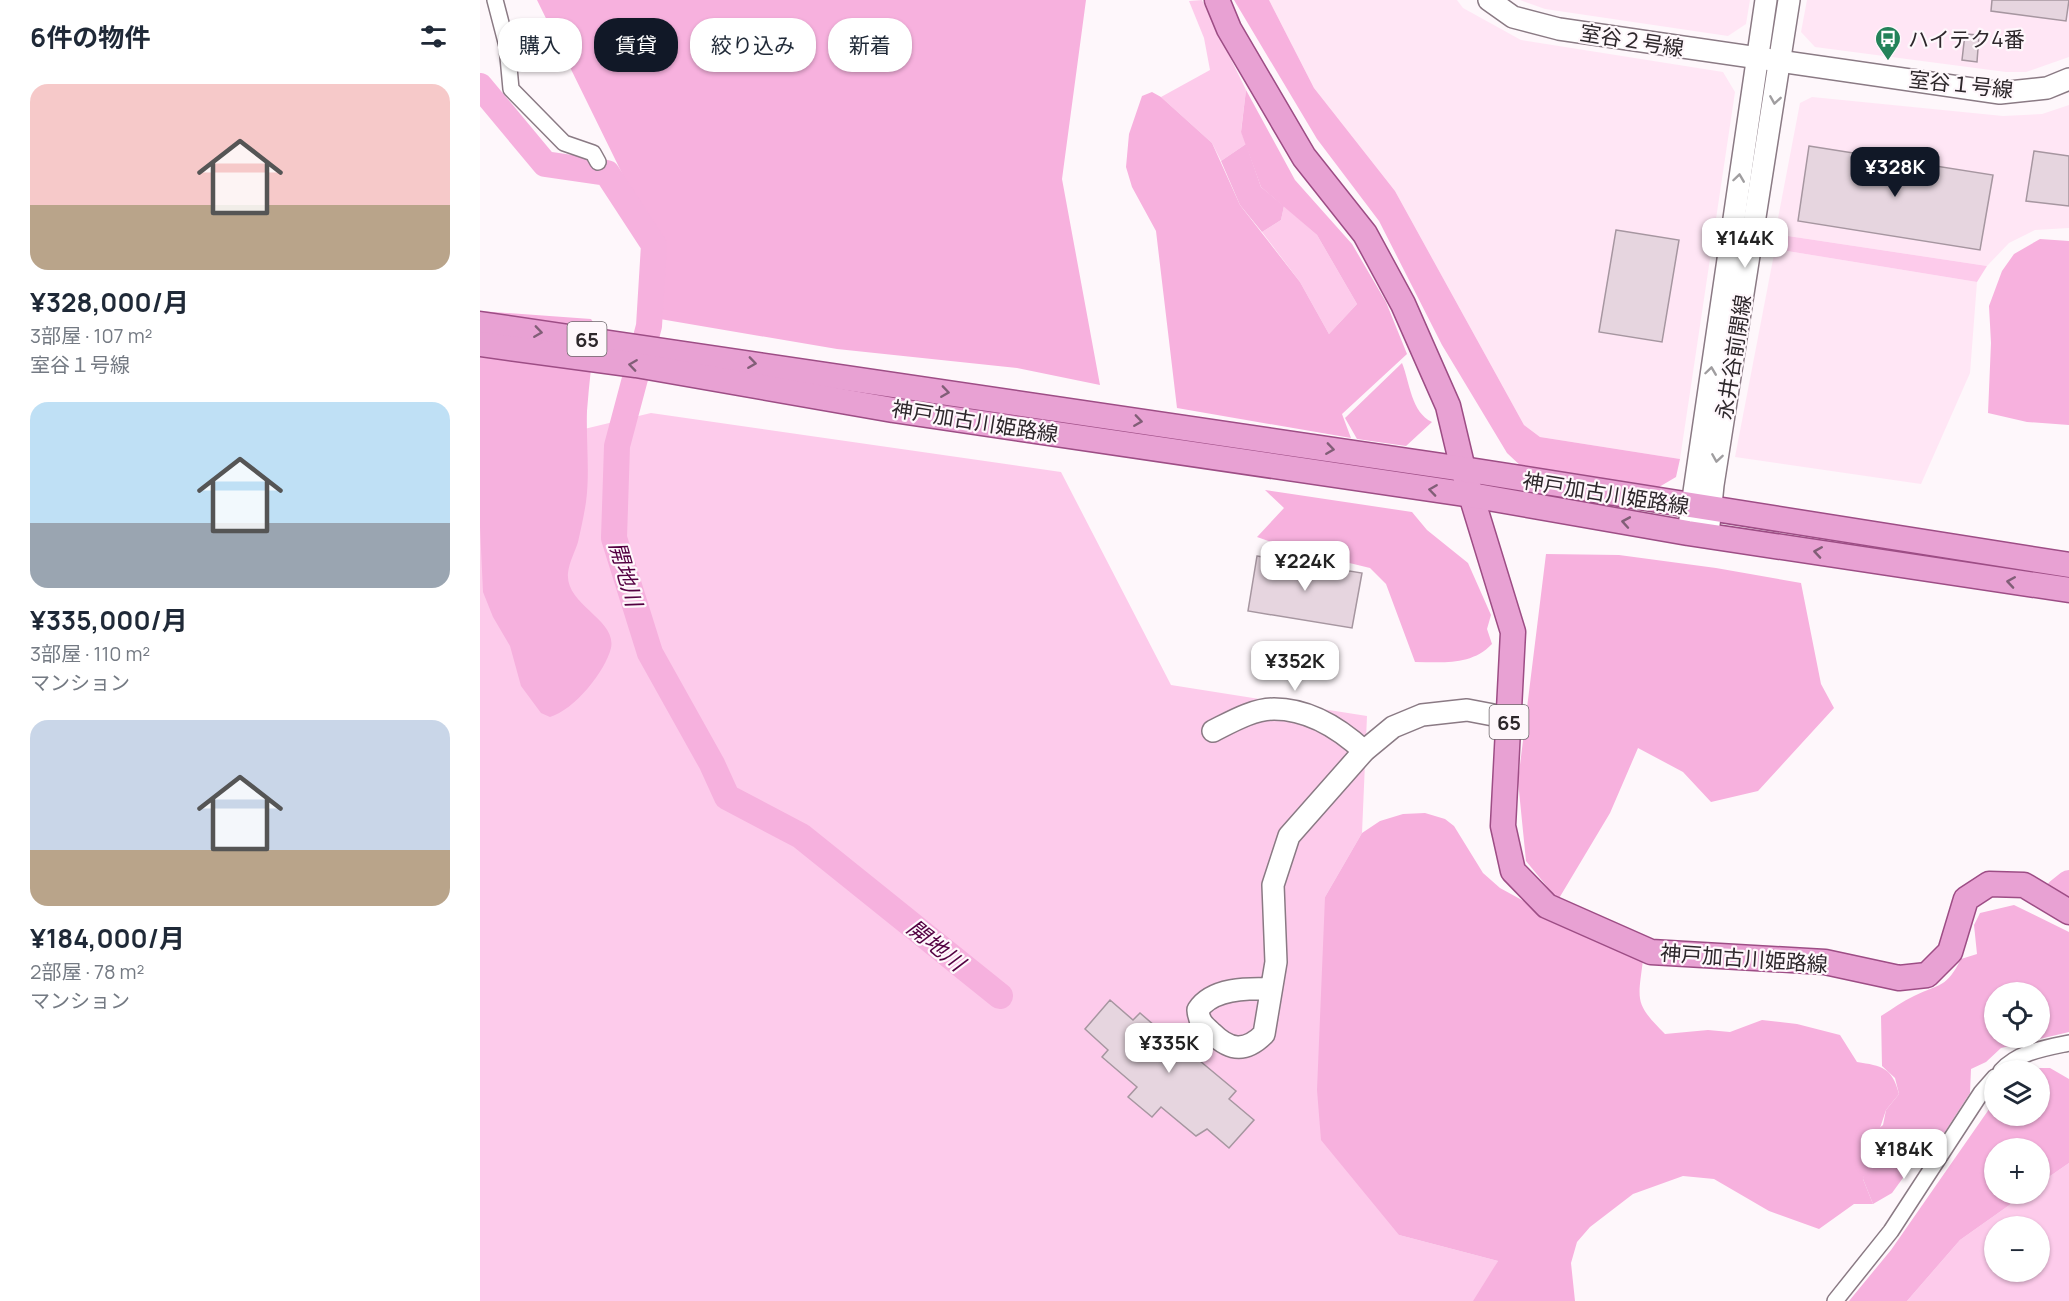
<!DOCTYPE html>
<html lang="ja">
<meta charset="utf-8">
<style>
:root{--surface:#fff;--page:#f6f6f7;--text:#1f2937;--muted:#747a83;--accent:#111827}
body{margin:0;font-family:Manrope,"Noto Sans JP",sans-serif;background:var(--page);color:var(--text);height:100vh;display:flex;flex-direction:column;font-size:22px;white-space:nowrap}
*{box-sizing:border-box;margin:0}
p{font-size:20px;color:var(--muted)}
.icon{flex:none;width:33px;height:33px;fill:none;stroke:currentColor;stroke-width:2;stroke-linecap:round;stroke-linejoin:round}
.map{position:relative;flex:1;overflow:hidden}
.panel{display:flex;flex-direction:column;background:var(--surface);width:480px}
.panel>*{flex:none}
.hud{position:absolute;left:18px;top:18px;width:570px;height:54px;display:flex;gap:12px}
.fabs{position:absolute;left:1504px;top:982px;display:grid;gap:12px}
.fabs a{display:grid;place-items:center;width:66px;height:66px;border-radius:50%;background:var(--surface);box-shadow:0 2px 4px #0004;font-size:30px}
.price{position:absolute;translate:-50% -51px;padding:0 14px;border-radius:12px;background:#fff;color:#222;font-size:20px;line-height:39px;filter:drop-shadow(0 2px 3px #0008)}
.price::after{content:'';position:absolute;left:50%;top:36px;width:18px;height:14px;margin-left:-9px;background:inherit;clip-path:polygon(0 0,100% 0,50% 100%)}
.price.current{background:var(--accent);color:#fff}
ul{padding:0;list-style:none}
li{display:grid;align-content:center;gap:12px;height:318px;padding:0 30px}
li span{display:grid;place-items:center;height:186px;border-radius:18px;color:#555}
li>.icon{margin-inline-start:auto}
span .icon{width:108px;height:108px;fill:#fffc;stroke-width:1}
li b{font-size:26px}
h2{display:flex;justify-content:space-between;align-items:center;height:72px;padding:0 30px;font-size:26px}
.tag{padding:0 21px;border-radius:24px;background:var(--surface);box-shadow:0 2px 4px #0004;font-size:21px;line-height:54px}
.tag.current{background:var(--accent);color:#fff}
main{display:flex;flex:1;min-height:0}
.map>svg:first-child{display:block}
</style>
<main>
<section class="panel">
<h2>6件の物件<svg class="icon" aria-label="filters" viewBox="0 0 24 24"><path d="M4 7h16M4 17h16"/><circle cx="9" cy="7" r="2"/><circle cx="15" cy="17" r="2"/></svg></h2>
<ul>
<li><span style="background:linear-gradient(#f6c9c9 65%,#b9a48a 0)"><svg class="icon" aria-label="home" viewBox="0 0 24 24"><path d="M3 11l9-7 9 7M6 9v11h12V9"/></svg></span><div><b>¥328,000/月</b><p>3部屋 · 107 m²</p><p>室谷１号線</p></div></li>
<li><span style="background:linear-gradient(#bfe0f5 65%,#9aa5b1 0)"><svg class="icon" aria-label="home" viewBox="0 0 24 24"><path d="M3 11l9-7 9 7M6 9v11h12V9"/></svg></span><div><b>¥335,000/月</b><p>3部屋 · 110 m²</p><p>マンション</p></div></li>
<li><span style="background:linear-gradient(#c9d6e8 70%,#b9a48a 0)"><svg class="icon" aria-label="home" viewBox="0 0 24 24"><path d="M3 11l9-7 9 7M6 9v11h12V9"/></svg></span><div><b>¥184,000/月</b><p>2部屋 · 78 m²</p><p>マンション</p></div></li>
</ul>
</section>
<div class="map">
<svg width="1589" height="1301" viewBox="0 0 1589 1301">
<rect width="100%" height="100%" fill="#fef7fb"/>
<g fill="#ffe6f5">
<path d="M789,0H977L983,8L1041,40L1243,72L1255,92L1200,459L1060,437L1044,425L915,191L834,88Z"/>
<path d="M1040,0H1270L1266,24L1248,36L1065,9Z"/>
<path d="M1327,0H1589V57L1546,72H1526L1335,47L1321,32Z"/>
<path d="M1332,97L1523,116L1562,114L1589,105V228L1555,230L1529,243L1507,266L1295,234L1320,103Z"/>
<path d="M1295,249L1497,282L1490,373L1441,484L1255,457Z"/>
</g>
<g fill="#fdcbeb" fill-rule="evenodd">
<path d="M722,0L766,90L761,131L766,144L741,161L732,143L681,97L730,70L724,38L709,1Z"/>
<path d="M804,206L837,235L877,304L849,334L820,282L782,232L801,220Z"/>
<path d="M1295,234L1507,266L1497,282L1295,249Z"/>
<path d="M171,413L581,472L691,685L887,716L882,833L845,897L919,1235L1018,1261L997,1301H0V454Z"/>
<path d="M1589,1163V1301H1427L1480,1240L1545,1194H1560V1183ZM1515,1227H1560V1272H1515Z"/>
</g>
<g fill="#f7b1de">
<path d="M57,0H606L582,179L620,385L537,368L357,349L180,319L161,212Z"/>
<path d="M754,0H789L834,88L915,191L1044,425L1060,437L1200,459L1196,477L1179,487L1044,469L1027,453L962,345L899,221L837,139Z"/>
<path d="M766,90L815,180L872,244L906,302L927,354L862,414L871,438L697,408L676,231L652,187L646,167L649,134L662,96L672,92L681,97L732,143L760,205L820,282L849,334L877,304L837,235L781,187L761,132Z"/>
<path d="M1560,239L1589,241V425L1547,422L1508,413L1511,343L1509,306L1522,271L1534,254Z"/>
<path d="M785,490L932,512L947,530L988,563L1011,615L1007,629L1012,644C991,666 963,662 935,662L906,584L890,568L812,549L777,537L804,508Z"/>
<path d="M1066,554L1139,555L1236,568L1321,583L1341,684L1354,708L1278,791L1231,802L1203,772L1158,748L1130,813L1078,900L1046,861L1038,781Z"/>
<path d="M945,813L965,819L974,826L1003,873L1020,888L1049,904L1075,923L1163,960C1158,1001 1154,1003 1185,1034L1228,1030L1250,1032L1282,1020L1317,1024L1360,1035L1377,1062C1402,1066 1412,1067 1419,1094L1406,1110L1383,1179L1393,1204H1374L1339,1229L1289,1211L1234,1179L1203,1176L1153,1194L1110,1227L1097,1242L1091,1263L1095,1301H993L1018,1261L919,1235L841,1140L837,1090L845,897L882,833L900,821L923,814Z"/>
<path d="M1560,1068H1570L1589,1079V1163L1560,1183V1149H1515V1194H1545L1480,1240L1427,1301H1369L1411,1250L1514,1102L1515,1116H1560V1071H1555Z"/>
</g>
<g fill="#f6b1de" fill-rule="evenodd">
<path d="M766,144L781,187L804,206L801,220L782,232L760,205L741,161Z"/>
<path d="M0,311L111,319L115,325C113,354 109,383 107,411C106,441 110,473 106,502C104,515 101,529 98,542C95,552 89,562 88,573C85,605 137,619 131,648C125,672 94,710 70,717L61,713L41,686L30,646L13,617L3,592L0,527Z"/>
<path d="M922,363C930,383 931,412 952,422L926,446L877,439L865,418Z"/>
<path d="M1534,905L1589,932V1032L1521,1048L1506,1062L1491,1069L1490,1093L1448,1158L1436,1160L1412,1193L1393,1204L1383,1179L1387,1138L1403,1125L1406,1110L1419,1094L1415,1078L1402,1066L1401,1016C1412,1009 1423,1001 1434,996C1461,983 1466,988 1481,959L1497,954L1494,925L1500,913ZM1515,993H1560V1038H1515Z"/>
</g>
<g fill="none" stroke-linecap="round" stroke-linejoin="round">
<g stroke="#f6b1de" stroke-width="26">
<path d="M0,86L65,164L127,173L174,245L169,326L137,446L134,538L170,653L232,764L247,797L321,836L520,996"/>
<path d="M1579,891L1589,883"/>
</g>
</g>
<g fill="#e6d5df" stroke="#a696a0" stroke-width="1.5">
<path d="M1512,0H1589L1586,21L1511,11Z"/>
<path d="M1485,34L1499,35L1497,62L1482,60Z"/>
<path d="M1329,146L1513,175L1500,250L1318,221Z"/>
<path d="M1554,151L1589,156V206L1546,201Z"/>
<path d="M1136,230L1199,240L1182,342L1119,332Z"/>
<path d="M777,556L882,573L872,628L768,611Z"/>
<path d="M630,1000L653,1020L660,1013L697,1045L711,1029L731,1049L720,1061L756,1091L749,1099L774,1120L749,1148L727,1129L716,1136L681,1107L672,1117L648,1097L657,1087L622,1057L628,1050L605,1029Z"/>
</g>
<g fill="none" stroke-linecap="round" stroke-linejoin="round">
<defs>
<g id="street">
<path d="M15,0L27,46L31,89L84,143L113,153L118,162"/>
<path d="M1521,1071C1538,1052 1565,1048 1589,1043"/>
<path d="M1355,1301L1411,1231L1501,1093L1515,1077"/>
</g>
<g id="secondary">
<path d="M1009,0L1033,17L1079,29L1520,93L1567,88L1589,79"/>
<path d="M1208,533L1286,0"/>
<path d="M1228,535L1233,485L1309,0"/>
<path d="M733,731C751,722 773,709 794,709C828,709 859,728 884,751"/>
<path d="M791,989C768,988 732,988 718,1010C719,1022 723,1025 732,1033C749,1050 765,1053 784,1034L796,962L793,885L809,836L884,751L913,727L942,715L987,710L1029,718"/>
</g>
<g id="primary">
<path d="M737,0L749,29L824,157L885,234L923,304L968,406L983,469L1033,632L1023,826L1033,871L1067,906L1171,952L1345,962L1419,978L1447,975L1470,952L1486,899L1509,884L1544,885L1589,912"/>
<path d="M0,324L983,469L1589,565"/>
<path d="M0,344L156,365L413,410L991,495L1208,533L1589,590"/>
</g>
</defs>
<use href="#street" stroke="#8a7a84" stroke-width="18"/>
<use href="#secondary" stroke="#8a7a84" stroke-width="24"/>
<use href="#primary" stroke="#9d4d85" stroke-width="27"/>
<use href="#street" stroke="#fff" stroke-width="15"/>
<use href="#secondary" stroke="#fff" stroke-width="21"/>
<use href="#primary" stroke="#e8a1d3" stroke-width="24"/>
</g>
<defs><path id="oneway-chevron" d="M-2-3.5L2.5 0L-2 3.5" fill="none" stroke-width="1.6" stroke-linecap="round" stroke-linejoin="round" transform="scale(1.5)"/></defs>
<g stroke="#a09ea0">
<use href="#oneway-chevron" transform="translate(1295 100) rotate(99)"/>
<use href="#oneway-chevron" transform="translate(1259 178) rotate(-82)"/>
<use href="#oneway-chevron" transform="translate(1231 371) rotate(-82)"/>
<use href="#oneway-chevron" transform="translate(1237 458) rotate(99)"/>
</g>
<g stroke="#815e77">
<use href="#oneway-chevron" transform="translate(58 332) rotate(8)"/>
<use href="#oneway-chevron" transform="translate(272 363) rotate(8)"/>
<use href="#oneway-chevron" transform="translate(153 365) rotate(-172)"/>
<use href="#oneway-chevron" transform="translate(465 392) rotate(8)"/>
<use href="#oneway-chevron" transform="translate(658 421) rotate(8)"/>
<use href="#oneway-chevron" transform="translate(850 449) rotate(8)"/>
<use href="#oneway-chevron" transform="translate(953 490) rotate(-172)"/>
<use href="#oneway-chevron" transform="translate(1146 522) rotate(-170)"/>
<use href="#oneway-chevron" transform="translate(1338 552) rotate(-171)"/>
<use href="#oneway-chevron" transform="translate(1531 582) rotate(-171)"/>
</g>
<defs>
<symbol id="bus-pin" viewBox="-11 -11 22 30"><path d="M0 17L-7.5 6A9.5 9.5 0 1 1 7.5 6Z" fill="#238259" stroke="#fef7fb"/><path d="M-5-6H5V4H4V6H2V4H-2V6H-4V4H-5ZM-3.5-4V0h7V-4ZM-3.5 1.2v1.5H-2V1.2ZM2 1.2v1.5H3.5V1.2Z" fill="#fff"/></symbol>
</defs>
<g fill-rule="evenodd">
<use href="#bus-pin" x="1393" y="24" width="30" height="40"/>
</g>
<g text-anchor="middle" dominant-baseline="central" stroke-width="4.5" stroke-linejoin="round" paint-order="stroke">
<g fill="#fef7fb" stroke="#6c6569" stroke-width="1.5">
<rect x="87.5" y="322" width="39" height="34" rx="4.5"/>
<rect x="1009.5" y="705" width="39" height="34" rx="4.5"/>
</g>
<g font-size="20" font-weight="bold" fill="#2d272b">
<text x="107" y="339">65</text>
<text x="1029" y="722">65</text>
</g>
<g font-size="21" fill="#2d272b" stroke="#fef7fb" text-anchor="start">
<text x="1428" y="39">ハイテク4番</text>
</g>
<g font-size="21" fill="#2d272b" stroke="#fef7fb">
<text transform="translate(1152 40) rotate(9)">室谷２号線</text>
<text transform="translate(1481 84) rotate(6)">室谷１号線</text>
<text transform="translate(1253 357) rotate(-81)">永井谷前開線</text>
<text transform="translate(495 421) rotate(9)">神戸加古川姫路線</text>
<text transform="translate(1126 493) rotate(9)">神戸加古川姫路線</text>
<text transform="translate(1264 958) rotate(4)">神戸加古川姫路線</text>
</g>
<g font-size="22" font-style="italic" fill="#540142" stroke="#fef7fb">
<text transform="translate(146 574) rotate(74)">開地川</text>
<text transform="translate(456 945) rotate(39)">開地川</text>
</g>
</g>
</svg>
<div class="fabs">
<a><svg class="icon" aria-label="locate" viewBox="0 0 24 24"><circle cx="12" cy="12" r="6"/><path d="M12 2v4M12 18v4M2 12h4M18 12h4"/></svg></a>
<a><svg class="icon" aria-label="layers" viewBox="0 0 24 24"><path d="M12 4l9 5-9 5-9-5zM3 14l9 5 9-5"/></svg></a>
<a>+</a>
<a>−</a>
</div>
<b class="price current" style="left:1415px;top:198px">¥328K</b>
<b class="price" style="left:1265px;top:269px">¥144K</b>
<b class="price" style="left:825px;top:592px">¥224K</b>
<b class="price" style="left:815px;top:692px">¥352K</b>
<b class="price" style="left:689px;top:1074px">¥335K</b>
<b class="price" style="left:1424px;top:1180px">¥184K</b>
<div class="hud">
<a class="tag">購入</a>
<a class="tag current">賃貸</a>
<a class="tag">絞り込み</a>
<a class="tag">新着</a>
</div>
</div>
</main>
